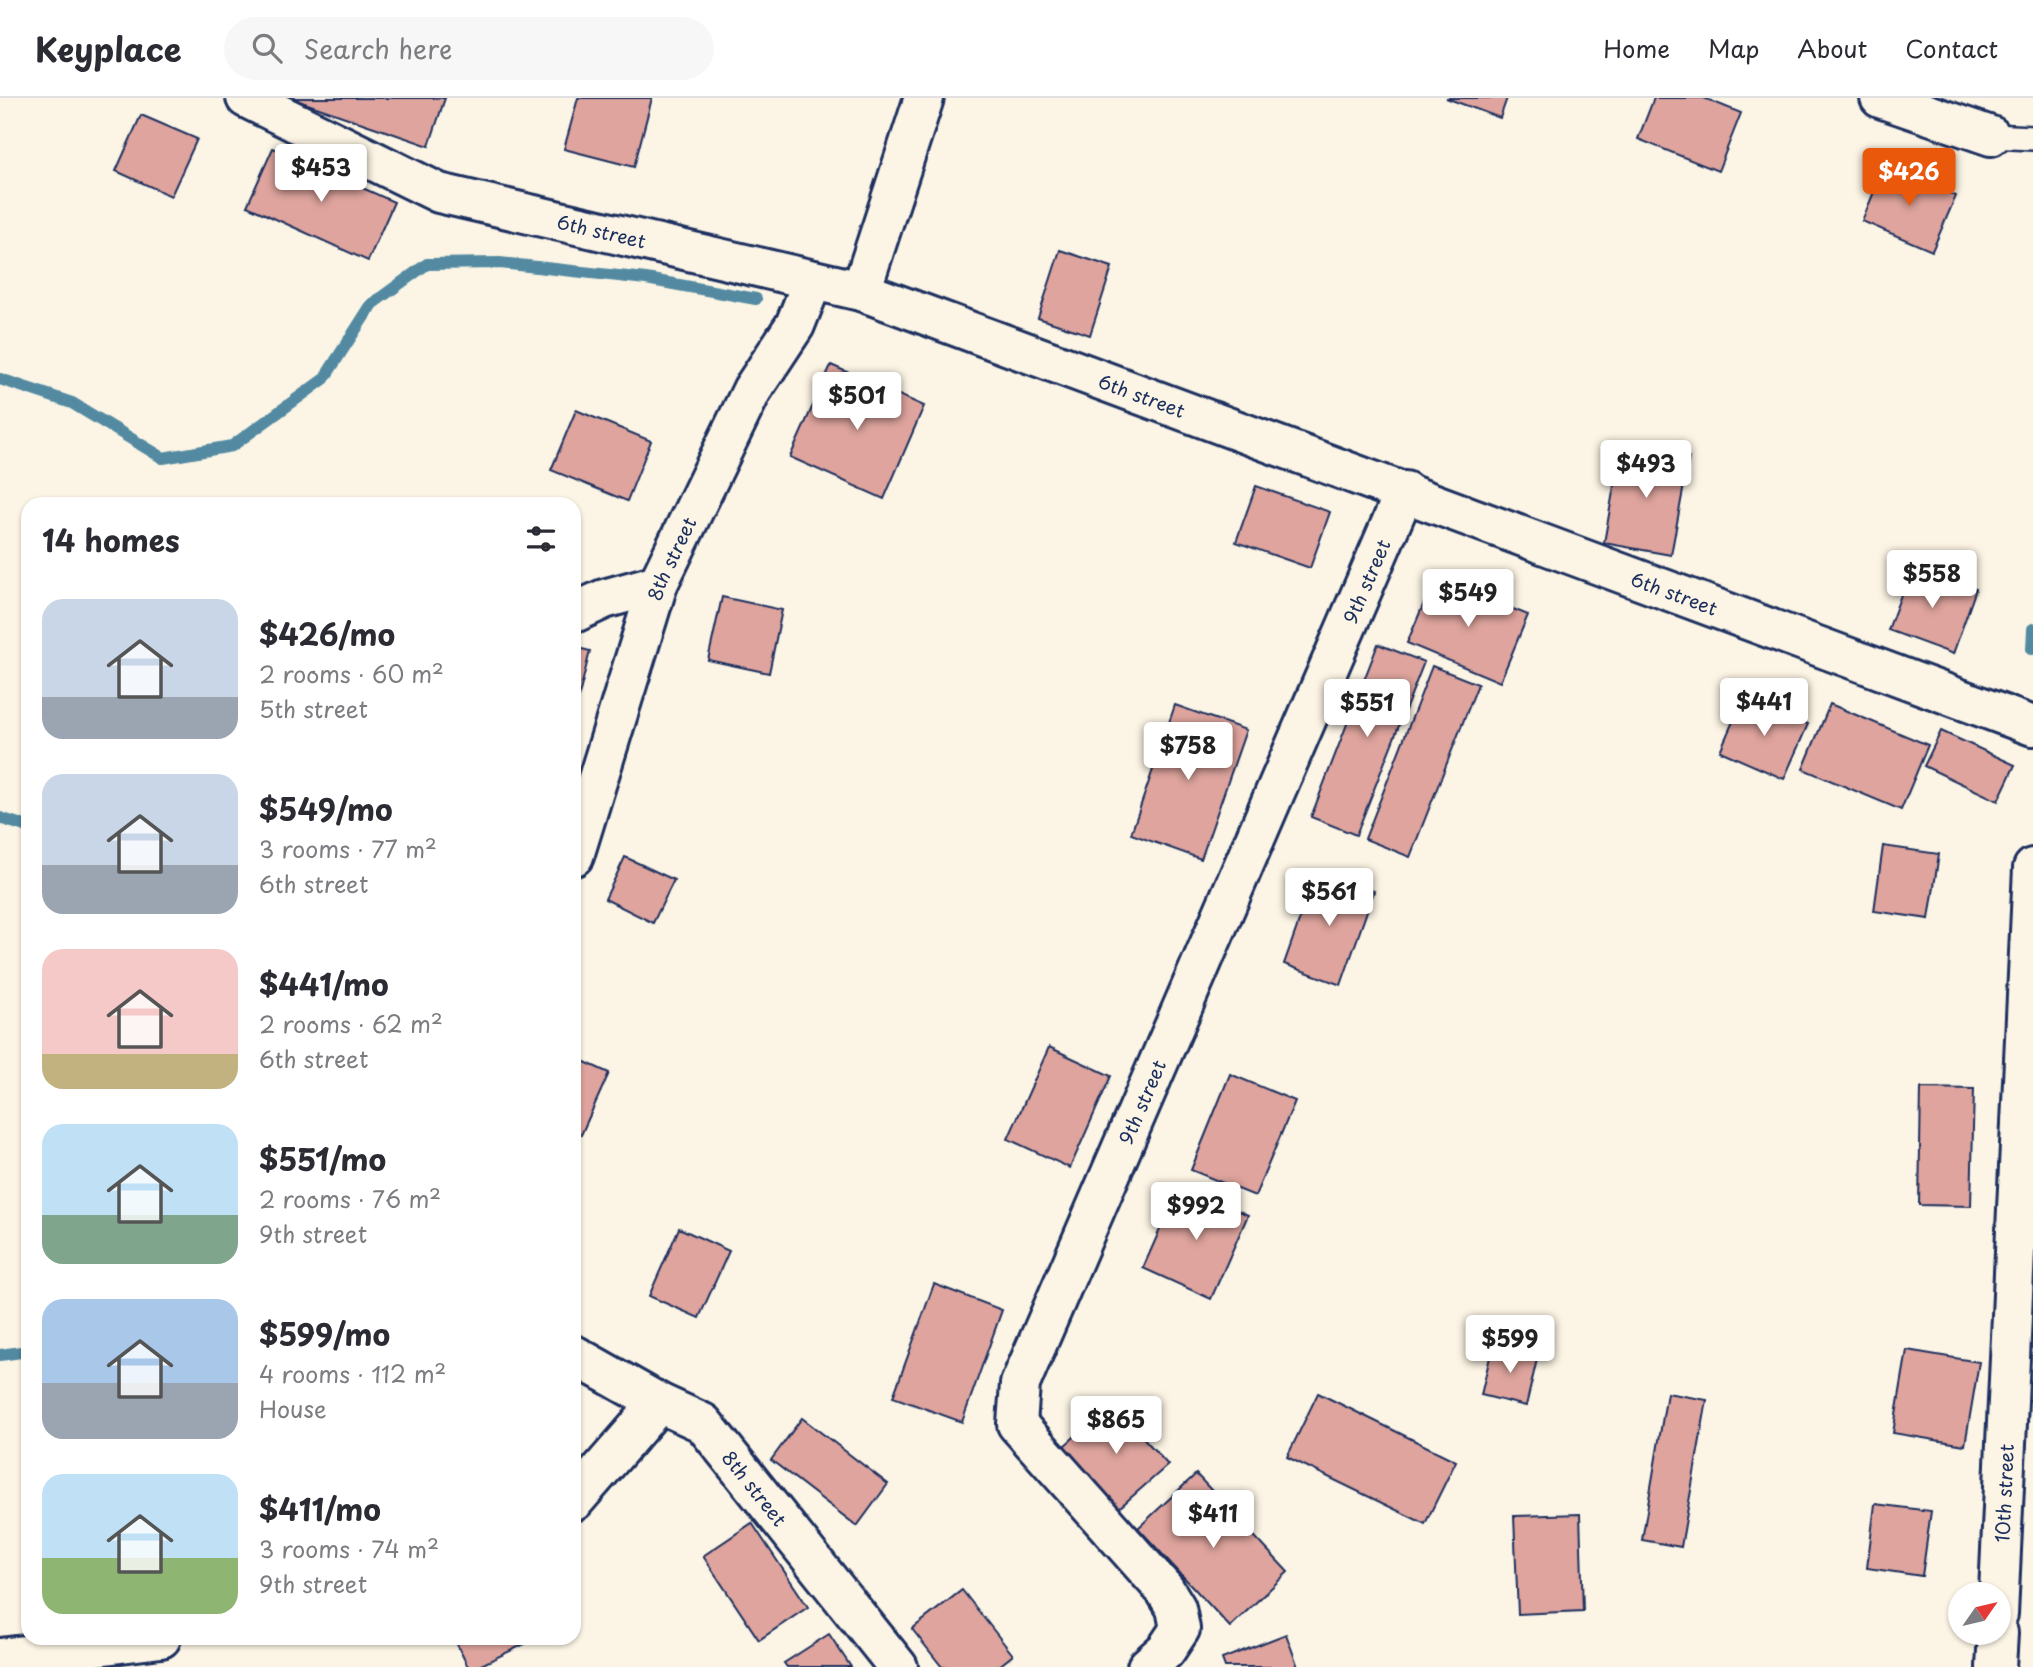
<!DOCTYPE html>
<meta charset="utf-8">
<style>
:root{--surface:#fff;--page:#f7f7f7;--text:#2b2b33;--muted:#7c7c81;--line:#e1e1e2;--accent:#ea580c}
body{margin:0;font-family:"Playpen Sans",sans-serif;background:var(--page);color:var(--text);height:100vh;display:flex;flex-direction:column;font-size:26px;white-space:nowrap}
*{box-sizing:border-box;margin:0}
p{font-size:23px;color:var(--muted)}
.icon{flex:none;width:38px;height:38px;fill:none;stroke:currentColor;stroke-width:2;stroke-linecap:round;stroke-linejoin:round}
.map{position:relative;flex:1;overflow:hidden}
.panel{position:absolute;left:21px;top:399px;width:560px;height:1148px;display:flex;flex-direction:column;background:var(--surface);border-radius:21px;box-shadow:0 2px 5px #0004}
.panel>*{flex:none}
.needle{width:46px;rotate:56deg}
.controls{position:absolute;left:1948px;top:1484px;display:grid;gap:14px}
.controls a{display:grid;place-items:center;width:63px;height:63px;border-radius:50%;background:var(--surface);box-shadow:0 2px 5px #0004;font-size:35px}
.price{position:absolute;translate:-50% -60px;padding:0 16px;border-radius:7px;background:#fff;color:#222;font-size:23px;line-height:46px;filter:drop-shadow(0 2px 4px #0008)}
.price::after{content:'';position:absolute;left:50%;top:42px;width:21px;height:16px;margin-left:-10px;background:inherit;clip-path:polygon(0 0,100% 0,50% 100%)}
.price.on{background:var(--accent);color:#fff}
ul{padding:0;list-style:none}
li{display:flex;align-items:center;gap:21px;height:175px;padding:0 21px}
li span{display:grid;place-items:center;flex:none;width:196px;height:140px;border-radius:21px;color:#555}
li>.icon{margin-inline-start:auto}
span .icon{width:84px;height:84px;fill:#fffc;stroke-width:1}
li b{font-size:30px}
h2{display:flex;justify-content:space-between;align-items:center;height:84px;padding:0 21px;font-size:30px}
header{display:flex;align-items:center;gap:42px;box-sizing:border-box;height:98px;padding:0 35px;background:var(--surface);border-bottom:2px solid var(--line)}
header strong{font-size:33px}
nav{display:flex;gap:38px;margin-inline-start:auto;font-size:24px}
.search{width:490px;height:63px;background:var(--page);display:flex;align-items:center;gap:18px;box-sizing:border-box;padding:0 24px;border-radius:38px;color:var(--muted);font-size:26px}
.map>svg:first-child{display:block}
</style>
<header>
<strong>Keyplace</strong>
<div class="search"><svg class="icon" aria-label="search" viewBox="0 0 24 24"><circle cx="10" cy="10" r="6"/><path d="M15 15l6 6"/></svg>Search here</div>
<nav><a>Home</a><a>Map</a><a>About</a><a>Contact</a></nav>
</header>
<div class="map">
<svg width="2033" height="1569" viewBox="0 0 2033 1569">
<rect width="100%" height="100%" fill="#fcf5e5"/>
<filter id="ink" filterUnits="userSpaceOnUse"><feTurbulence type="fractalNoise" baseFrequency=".0143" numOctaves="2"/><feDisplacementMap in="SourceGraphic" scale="14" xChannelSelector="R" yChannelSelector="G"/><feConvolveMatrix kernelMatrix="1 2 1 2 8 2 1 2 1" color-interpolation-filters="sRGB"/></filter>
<g filter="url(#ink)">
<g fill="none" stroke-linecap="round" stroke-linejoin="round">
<g stroke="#528aa2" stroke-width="12">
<path d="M0,281L72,305L163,360L232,348L324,281L372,206L427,166L500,165L646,181L756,201"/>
<path d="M2032,551L2033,531"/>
<path d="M0,720L28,729"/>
<path d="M0,1257L28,1253"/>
</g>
</g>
<g fill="#dea49d" stroke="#1b2f5e" stroke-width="2">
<path d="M290,0H445L429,48Z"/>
<path d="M578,0H652L634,69L564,51Z"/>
<path d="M1446,0H1507L1500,20Z"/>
<path d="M1654,0H1704L1741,15L1718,73L1638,41Z"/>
<path d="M141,17L197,41L171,98L116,73Z"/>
<path d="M273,50L394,104L368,163L247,108Z"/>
<path d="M1885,67L1956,98L1932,153L1862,123Z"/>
<path d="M1060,152L1112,169L1090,237L1038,220Z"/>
<path d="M831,267L924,308L884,401L790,359Z"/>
<path d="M576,312L651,343L627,403L551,372Z"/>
<path d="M1621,348L1689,360L1671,457L1604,445Z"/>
<path d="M1256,388L1330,414L1310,470L1236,444Z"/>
<path d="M1912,467L1976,491L1953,556L1888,532Z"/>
<path d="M1435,479L1528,517L1500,584L1407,545Z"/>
<path d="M722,499L782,512L769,575L708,562Z"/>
<path d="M1378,546L1424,564L1356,737L1311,719Z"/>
<path d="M574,549L590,553L574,618Z"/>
<path d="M1432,568L1478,586L1410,759L1365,741Z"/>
<path d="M1744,598L1808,626L1784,681L1720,653Z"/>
<path d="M1830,606L1928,647L1901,712L1803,671Z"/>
<path d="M1175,607L1246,632L1201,761L1131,736Z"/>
<path d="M1941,633L2015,667L1998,703L1924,668Z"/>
<path d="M1883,748L1939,756L1929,821L1874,813Z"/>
<path d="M625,759L674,782L653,825L605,801Z"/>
<path d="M1317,772L1374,793L1341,887L1284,866Z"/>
<path d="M1049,949L1111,978L1070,1070L1008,1041Z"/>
<path d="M574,959L609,975L581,1037L574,1033Z"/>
<path d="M1230,976L1295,1003L1255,1098L1191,1072Z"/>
<path d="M1921,990L1974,991L1971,1108L1919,1107Z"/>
<path d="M1180,1086L1248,1117L1211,1201L1143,1170Z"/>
<path d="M679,1130L729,1153L699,1220L649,1198Z"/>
<path d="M934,1186L1002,1212L962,1324L893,1299Z"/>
<path d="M1493,1246L1538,1257L1526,1308L1481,1297Z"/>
<path d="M1907,1252L1979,1264L1965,1347L1893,1335Z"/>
<path d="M1318,1295L1456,1363L1425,1426L1287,1359Z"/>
<path d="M1667,1295L1707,1302L1681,1449L1642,1442Z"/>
<path d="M1112,1305L1168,1367L1119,1410L1064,1348Z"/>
<path d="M802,1320L888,1386L857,1428L771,1362Z"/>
<path d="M1196,1376L1288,1474L1230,1529L1138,1430Z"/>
<path d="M1875,1406L1931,1413L1922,1478L1867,1470Z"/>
<path d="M1580,1416L1583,1513L1518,1516L1514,1418Z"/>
<path d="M752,1425L808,1509L759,1542L703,1458Z"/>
<path d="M962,1492L1013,1557L998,1569H942L912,1531Z"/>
<path d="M829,1536L851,1569H787L784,1565Z"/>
<path d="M1286,1536L1298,1569H1225L1222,1561Z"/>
<path d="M454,1540H537L477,1569H468Z"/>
</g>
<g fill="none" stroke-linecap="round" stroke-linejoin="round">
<defs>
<path id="service" d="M1991,38L2033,40"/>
<g id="minor">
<path id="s1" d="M246,0L439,95L861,193L2033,628"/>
<path d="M1880,0L1991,38"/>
<path d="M861,193L924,0"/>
<path d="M574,515L604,501L658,486"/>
<path id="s2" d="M574,758L658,486L752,292L795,227L813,182"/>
<path id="s3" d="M574,1257L659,1305L703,1325L898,1569"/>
<path d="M574,1403L659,1305"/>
<path id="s4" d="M1998,1516L2033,770"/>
<path d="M0,1560L161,1540"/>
<path id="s5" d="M1147,1569L1166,1552L1180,1531L1176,1510L1165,1492L1017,1326L1020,1286L1405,393"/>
<path d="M1996,1569L1998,1535"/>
</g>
</defs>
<use href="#service" stroke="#1b2f5e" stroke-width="28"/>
<use href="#minor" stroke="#1b2f5e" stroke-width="44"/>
<use href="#service" stroke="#fcf5e5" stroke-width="23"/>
<use href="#minor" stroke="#fcf5e5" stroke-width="38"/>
</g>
</g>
<g text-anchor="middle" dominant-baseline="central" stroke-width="5" stroke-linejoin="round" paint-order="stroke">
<g font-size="19" fill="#1b2f5e" stroke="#fcf5e5">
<text stroke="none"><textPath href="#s1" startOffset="382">6th street</textPath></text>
<text stroke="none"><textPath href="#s1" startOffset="948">6th street</textPath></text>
<text stroke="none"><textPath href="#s2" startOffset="313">8th street</textPath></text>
<text stroke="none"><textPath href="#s5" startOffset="1230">9th street</textPath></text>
<text stroke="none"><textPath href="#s1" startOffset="1516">6th street</textPath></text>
<text stroke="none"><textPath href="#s5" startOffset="663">9th street</textPath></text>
<text stroke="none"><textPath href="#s3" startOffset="229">8th street</textPath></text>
<text stroke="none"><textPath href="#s4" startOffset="121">10th street</textPath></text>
</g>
</g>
</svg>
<div class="controls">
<a><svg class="needle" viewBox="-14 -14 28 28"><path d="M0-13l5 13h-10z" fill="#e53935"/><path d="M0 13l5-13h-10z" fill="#7c7c81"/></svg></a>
</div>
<b class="price" style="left:321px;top:106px">$453</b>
<b class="price on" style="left:1909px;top:110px">$426</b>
<b class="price" style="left:857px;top:334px">$501</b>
<b class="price" style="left:1646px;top:402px">$493</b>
<b class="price" style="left:1932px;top:512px">$558</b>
<b class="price" style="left:1468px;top:531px">$549</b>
<b class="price" style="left:1764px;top:640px">$441</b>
<b class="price" style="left:1367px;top:641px">$551</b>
<b class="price" style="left:1188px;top:684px">$758</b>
<b class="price" style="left:1329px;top:830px">$561</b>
<b class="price" style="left:1196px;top:1144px">$992</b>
<b class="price" style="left:1510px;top:1277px">$599</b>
<b class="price" style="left:1116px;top:1358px">$865</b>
<b class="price" style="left:1213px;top:1452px">$411</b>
<section class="panel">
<h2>14 homes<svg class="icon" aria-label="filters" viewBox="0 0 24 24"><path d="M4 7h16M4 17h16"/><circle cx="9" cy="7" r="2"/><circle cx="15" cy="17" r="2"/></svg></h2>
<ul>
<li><span style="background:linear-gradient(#c9d6e8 70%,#9aa5b1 0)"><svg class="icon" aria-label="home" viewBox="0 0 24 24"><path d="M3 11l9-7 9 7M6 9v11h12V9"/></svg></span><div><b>$426/mo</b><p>2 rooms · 60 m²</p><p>5th street</p></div></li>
<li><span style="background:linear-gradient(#c9d6e8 65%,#9aa5b1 0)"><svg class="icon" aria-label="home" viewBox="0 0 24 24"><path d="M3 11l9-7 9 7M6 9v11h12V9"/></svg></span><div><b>$549/mo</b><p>3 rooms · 77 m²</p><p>6th street</p></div></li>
<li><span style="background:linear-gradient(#f6c9c9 75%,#c2b280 0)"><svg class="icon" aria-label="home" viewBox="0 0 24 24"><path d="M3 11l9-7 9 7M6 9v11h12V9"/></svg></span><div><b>$441/mo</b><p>2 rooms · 62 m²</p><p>6th street</p></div></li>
<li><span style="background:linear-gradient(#bfe0f5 65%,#7fa58c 0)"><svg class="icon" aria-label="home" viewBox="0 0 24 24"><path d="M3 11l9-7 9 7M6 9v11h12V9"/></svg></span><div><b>$551/mo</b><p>2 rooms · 76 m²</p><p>9th street</p></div></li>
<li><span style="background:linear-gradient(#a9c7e8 60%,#9aa5b1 0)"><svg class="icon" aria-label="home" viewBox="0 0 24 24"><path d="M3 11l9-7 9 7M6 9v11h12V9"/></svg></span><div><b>$599/mo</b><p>4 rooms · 112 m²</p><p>House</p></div></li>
<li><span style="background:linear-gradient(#bfe0f5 60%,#8fb573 0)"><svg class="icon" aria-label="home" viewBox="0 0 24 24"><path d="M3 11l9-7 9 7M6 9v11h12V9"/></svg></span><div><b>$411/mo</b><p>3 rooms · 74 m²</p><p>9th street</p></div></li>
</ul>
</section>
</div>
